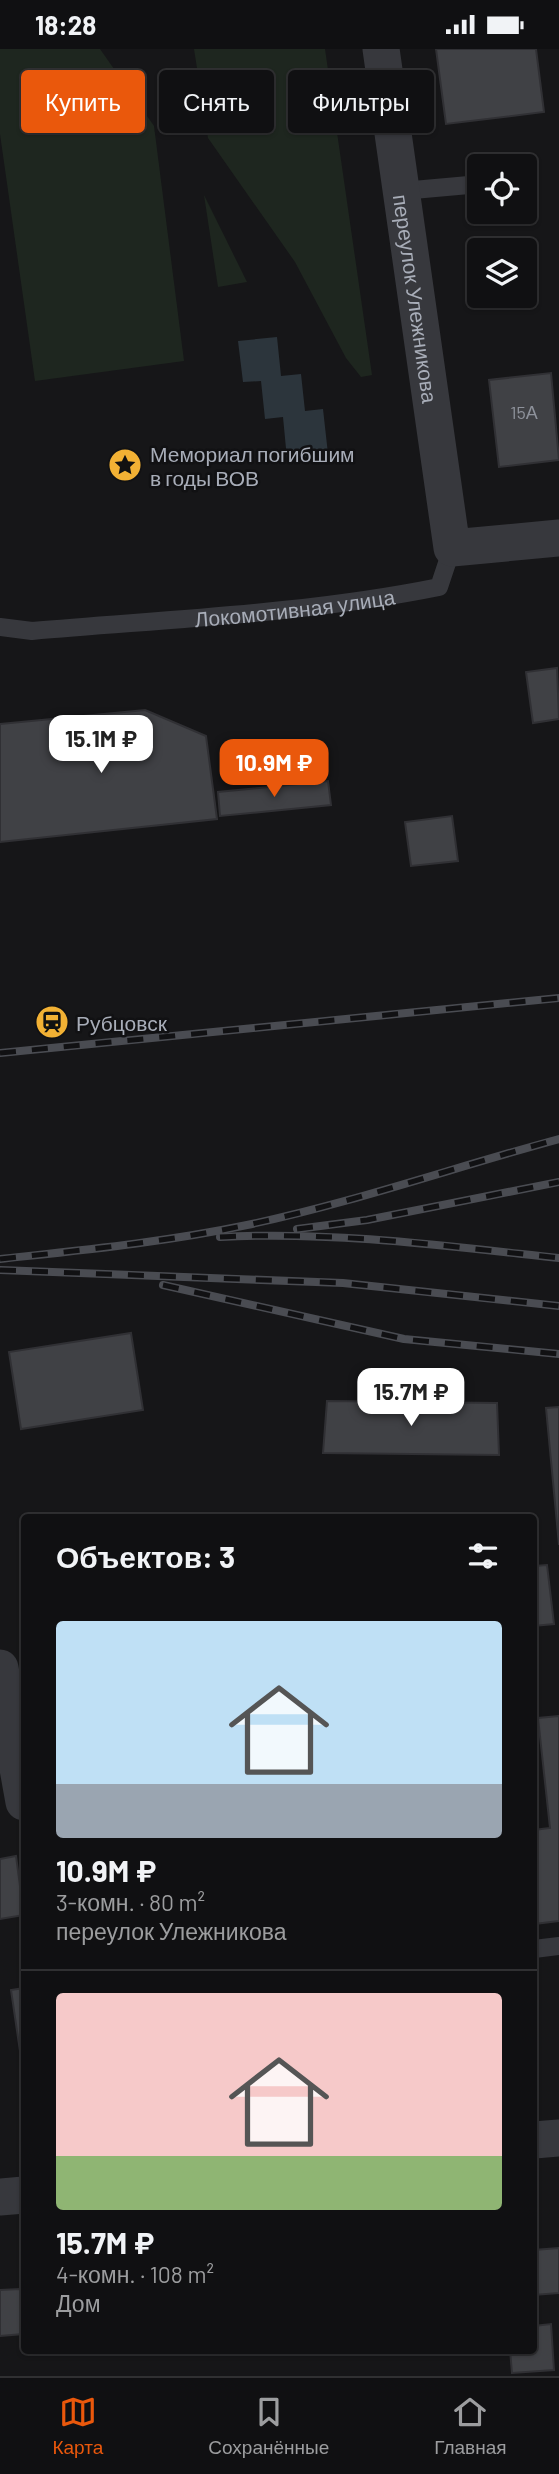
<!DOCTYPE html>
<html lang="ru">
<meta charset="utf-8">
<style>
:root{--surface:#101012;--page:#19191b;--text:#f1f3f6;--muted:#9c9d9f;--line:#303032;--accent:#ea580c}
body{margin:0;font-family:Barlow,sans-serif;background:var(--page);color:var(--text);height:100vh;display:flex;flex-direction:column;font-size:26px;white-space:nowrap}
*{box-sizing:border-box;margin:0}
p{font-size:23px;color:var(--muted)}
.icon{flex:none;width:38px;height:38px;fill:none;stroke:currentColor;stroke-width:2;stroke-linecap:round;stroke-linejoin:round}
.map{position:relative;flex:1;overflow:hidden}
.drawer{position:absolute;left:21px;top:1465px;width:516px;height:840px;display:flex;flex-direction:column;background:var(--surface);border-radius:7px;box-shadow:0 2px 5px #0004,0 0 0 2px var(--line)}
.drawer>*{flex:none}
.top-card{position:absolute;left:21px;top:21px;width:518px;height:63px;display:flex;gap:14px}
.fabs{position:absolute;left:467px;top:105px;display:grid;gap:14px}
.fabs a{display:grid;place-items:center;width:70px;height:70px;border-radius:7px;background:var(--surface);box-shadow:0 2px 5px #0004,0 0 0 2px var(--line);font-size:35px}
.price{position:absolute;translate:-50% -60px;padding:0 16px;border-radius:14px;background:#fff;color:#222;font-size:23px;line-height:46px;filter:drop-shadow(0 2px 4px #0008)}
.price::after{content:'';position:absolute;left:50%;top:42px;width:21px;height:16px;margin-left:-10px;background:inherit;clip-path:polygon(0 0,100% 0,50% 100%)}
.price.active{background:var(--accent);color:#fff}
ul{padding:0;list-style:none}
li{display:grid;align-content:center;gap:14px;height:371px;padding:0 35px}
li+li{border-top:2px solid var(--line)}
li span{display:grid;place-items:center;height:217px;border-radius:7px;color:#555}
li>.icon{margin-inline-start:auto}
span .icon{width:126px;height:126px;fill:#fffc;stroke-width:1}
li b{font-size:30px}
h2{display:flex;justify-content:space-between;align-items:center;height:84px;padding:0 35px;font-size:30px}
.tag{padding:0 24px;border-radius:7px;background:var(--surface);box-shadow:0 2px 5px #0004,0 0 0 2px var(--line);font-size:24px;line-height:63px}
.tag.active{background:var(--accent);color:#fff}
.status{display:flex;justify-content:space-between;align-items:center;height:49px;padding:0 35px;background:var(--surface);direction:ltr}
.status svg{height:19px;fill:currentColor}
.dock{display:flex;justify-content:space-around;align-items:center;height:98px;border-top:2px solid var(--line);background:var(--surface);font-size:19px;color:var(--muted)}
.dock a{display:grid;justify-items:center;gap:4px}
.dock .active{color:var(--accent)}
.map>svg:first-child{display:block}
</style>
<div class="status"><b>18:28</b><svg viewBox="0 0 49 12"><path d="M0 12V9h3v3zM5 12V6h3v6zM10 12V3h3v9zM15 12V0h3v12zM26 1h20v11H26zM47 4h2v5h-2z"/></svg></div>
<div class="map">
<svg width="559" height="2327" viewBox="0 0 559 2327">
<rect width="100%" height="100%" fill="#161618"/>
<g fill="#1e261f">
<path d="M0,0H100L154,77L184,312L35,332L0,85Z"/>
<path d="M194,0H325L372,326L361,328L346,309L295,213L208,89Z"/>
<path d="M204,146L247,233L218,238Z"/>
</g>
<path fill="#2c353c" d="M277,288L281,327L301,325L305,362L323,360L328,405L287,410L283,368L265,370L261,332L243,333L238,292Z"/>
<g fill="#404145" stroke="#303034" stroke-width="2">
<path d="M436,0H536L544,63L446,75Z"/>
<path d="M551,324L559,411L499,418L489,331Z"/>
<path d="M557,619L559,670L533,674L526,623Z"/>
<path d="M145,661L206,687L217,770L0,793V675Z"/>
<path d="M328,732L331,756L220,767L218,743Z"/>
<path d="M452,767L458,812L411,817L405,773Z"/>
<path d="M131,1284L143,1361L21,1380L9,1303Z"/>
<path d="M327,1352L497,1354L499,1406L323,1404Z"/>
<path d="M559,1358V1496L546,1359Z"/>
<path d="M547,1516L554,1575L534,1577V1517Z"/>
<path d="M559,1667V1872L534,1875V1781L550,1779L538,1669Z"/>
<path d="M16,1807L24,1866L0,1870V1810Z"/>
<path d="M24,1939V2008L21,2009L11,1941Z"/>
<path d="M559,2199V2244L534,2246V2201Z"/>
<path d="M20,2240L23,2285L0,2287V2241Z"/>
<path d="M551,2275L554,2321L512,2324L510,2301H534V2277Z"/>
</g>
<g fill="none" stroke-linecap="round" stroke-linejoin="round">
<g stroke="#37383d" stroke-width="18">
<path d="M402,142L480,135"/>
<path id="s1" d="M0,578L32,582C168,570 305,565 439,538L452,499"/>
<path d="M534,1900L559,1897"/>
</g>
<g stroke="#37383d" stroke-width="37">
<path id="s2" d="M381,0L452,499L559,489"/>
<path d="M0,1619L24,1753"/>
<path d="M534,2091L559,2089"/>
<path d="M0,2148L24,2146"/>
</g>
<defs>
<g id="rail">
<path d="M0,1004L559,949"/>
<path d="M297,1180L367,1171L559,1133"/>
<path d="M220,1188C333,1182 447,1197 559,1209"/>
<path d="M0,1210C83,1201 166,1193 247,1176C352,1154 455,1118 559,1090"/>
<path d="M0,1221L343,1234L559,1257"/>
<path d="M163,1236L404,1290L559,1305"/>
</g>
</defs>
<use href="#rail" stroke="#4a4c52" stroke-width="8"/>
<use href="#rail" stroke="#111113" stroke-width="5" stroke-dasharray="16" stroke-linecap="butt"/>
</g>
<defs>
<symbol id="sight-disc" viewBox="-11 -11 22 22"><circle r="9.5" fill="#f2b134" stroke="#111113"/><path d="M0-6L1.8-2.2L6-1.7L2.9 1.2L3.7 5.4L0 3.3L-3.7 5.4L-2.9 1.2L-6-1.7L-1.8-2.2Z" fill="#111"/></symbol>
<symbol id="station-disc" viewBox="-11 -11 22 22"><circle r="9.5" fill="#f2b134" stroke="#111113"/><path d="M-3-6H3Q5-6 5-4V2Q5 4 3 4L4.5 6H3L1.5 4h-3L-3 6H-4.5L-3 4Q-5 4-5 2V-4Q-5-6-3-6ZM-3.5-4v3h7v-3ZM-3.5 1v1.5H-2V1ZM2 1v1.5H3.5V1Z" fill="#111"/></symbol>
</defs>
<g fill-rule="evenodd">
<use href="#sight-disc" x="106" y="397" width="38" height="38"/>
<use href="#station-disc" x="33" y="954" width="38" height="38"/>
</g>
<g text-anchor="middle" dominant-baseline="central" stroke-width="5" stroke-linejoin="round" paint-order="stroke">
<g font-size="18" fill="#8e929b">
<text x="524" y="363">15А</text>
</g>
<g font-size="21" fill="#a8adb8" stroke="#111113">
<text stroke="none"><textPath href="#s2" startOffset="252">переулок Улежникова</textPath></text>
<text stroke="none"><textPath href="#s1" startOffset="296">Локомотивная улица</textPath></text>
</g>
<g font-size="21" fill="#a8adb8" stroke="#111113" text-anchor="start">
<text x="150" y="404">Мемориал погибшим<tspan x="150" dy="24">в годы ВОВ</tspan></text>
<text x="76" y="973">Рубцовск</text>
</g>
</g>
</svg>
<div class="fabs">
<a><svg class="icon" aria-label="locate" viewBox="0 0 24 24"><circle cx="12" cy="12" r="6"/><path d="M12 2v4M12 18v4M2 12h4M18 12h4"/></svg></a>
<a><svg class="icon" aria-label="layers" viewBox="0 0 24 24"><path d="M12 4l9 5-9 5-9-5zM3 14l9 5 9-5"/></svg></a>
</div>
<b class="price" style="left:101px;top:726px">15.1M ₽</b>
<b class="price active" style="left:274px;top:750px">10.9M ₽</b>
<b class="price" style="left:411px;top:1379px">15.7M ₽</b>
<div class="top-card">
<a class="tag active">Купить</a>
<a class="tag">Снять</a>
<a class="tag">Фильтры</a>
</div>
<section class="drawer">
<h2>Объектов: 3<svg class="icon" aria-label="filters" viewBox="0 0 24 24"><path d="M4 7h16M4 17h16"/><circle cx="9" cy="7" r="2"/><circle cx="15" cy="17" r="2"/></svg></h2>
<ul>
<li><span style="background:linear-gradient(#bfe0f5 75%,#9aa5b1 0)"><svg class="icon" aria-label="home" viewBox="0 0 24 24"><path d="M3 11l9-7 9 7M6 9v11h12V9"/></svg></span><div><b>10.9M ₽</b><p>3-комн. · 80 m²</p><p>переулок Улежникова</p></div></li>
<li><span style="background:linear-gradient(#f6c9c9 75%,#8fb573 0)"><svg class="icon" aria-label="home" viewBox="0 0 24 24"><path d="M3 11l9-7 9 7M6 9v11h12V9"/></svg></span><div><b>15.7M ₽</b><p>4-комн. · 108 m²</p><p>Дом</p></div></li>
</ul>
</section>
</div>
<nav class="dock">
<a class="active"><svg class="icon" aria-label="map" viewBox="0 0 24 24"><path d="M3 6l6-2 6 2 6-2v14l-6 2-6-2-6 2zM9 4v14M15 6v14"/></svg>Карта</a>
<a><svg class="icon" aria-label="saved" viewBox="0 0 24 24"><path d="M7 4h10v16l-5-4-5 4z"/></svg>Сохранённые</a>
<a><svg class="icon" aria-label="home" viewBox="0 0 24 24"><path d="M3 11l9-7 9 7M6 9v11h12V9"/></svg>Главная</a>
</nav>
